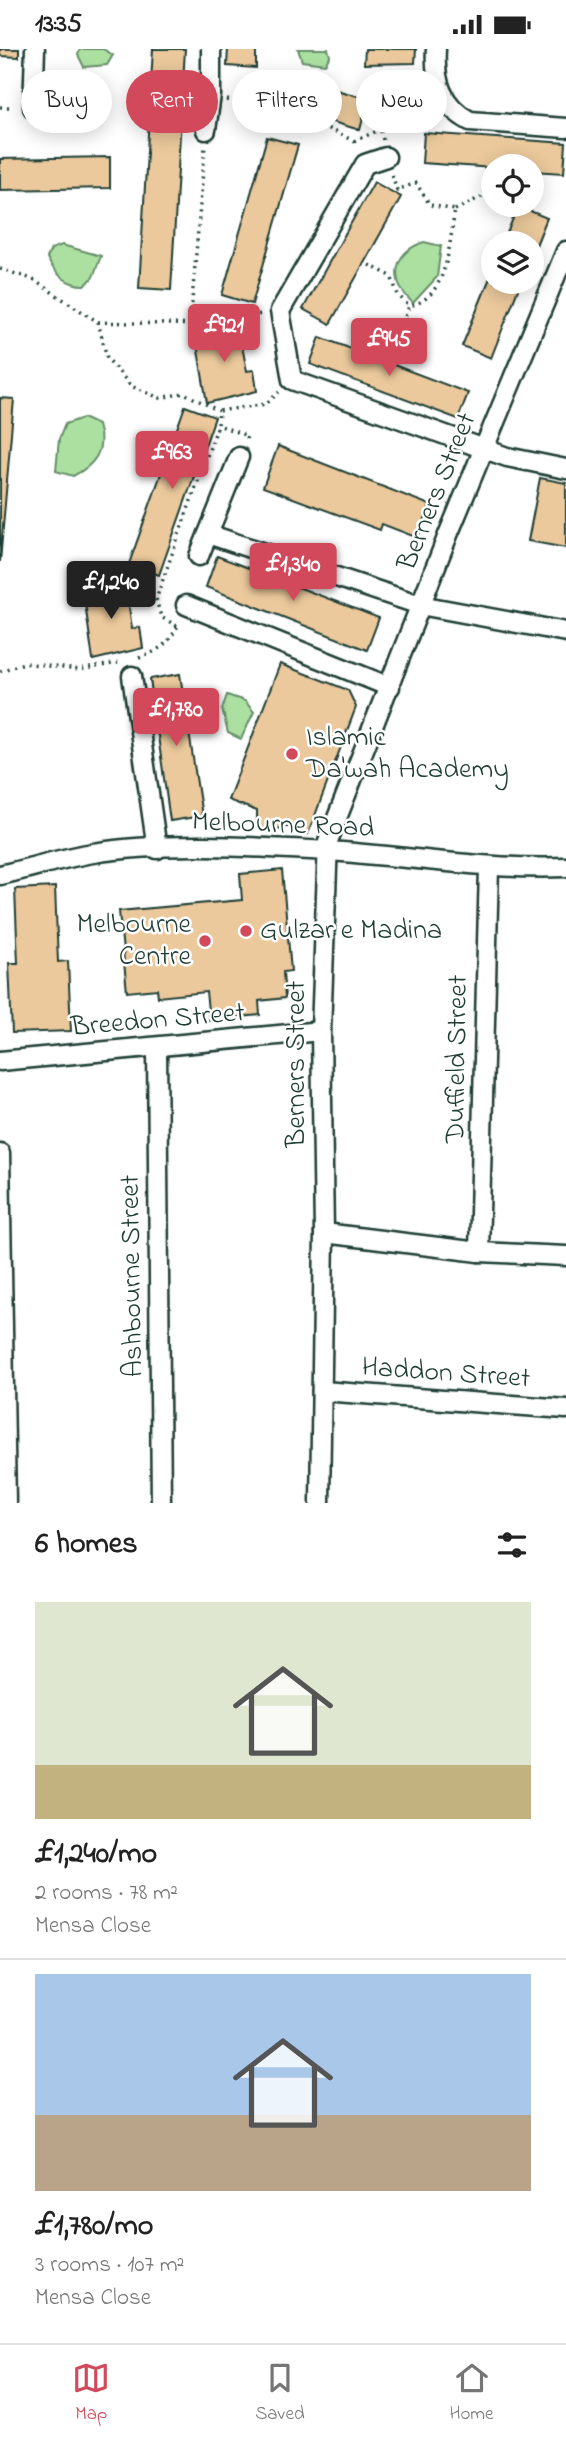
<!DOCTYPE html>
<meta charset="utf-8">
<style>
:root{--surface:#fff;--page:#f2f2f2;--text:#222;--muted:#767676;--line:#e0e0e0;--accent:#d1495b}
body{margin:0;font-family:"Indie Flower",sans-serif;background:var(--page);color:var(--text);height:100vh;display:flex;flex-direction:column;font-size:26px;white-space:nowrap}
*{box-sizing:border-box;margin:0}
p{font-size:23px;color:var(--muted)}
.icon{flex:none;width:38px;height:38px;fill:none;stroke:currentColor;stroke-width:2;stroke-linecap:round;stroke-linejoin:round}
.map{position:relative;height:1454px;overflow:hidden}
.side{display:flex;flex-direction:column;background:var(--surface);flex:1}
.side>*{flex:none}
.guide{position:absolute;left:21px;top:21px;width:525px;height:63px;display:flex;gap:14px}
.tools{position:absolute;left:481px;top:105px;display:grid;gap:14px}
.tools a{display:grid;place-items:center;width:63px;height:63px;border-radius:50%;background:var(--surface);box-shadow:0 4px 18px #0003;font-size:35px}
.price{position:absolute;translate:-50% -60px;padding:0 16px;border-radius:7px;background:var(--accent);color:#fff;font-size:23px;line-height:46px;filter:drop-shadow(0 2px 4px #0008)}
.price::after{content:'';position:absolute;left:50%;top:42px;width:21px;height:16px;margin-left:-10px;background:inherit;clip-path:polygon(0 0,100% 0,50% 100%)}
.price.on{background:#222;color:#fff}
ul{padding:0;list-style:none}
li{display:grid;align-content:center;gap:14px;height:371px;padding:0 35px}
li+li{border-top:2px solid var(--line)}
li span{display:grid;place-items:center;height:217px;border-radius:0px;color:#555}
li>.icon{margin-inline-start:auto}
span .icon{width:126px;height:126px;fill:#fffc;stroke-width:1}
li b{font-size:30px}
h2{display:flex;justify-content:space-between;align-items:center;height:84px;padding:0 35px;font-size:30px}
.pill{padding:0 24px;border-radius:32px;background:var(--surface);box-shadow:0 4px 18px #0003;font-size:24px;line-height:63px}
.pill.on{background:var(--accent);color:#fff}
.status{display:flex;justify-content:space-between;align-items:center;height:49px;padding:0 35px;background:var(--surface);direction:ltr}
.status svg{height:19px;fill:currentColor}
.tab-bar{display:flex;justify-content:space-around;align-items:center;height:98px;border-top:2px solid var(--line);background:var(--surface);font-size:19px;color:var(--muted)}
.tab-bar a{display:grid;justify-items:center;gap:4px}
.tab-bar .on{color:var(--accent)}
.map>svg:first-child{display:block}
</style>
<div class="status"><b>13:35</b><svg viewBox="0 0 49 12"><path d="M0 12V9h3v3zM5 12V6h3v6zM10 12V3h3v9zM15 12V0h3v12zM26 1h20v11H26zM47 4h2v5h-2z"/></svg></div>
<div class="map">
<svg width="566" height="1454" viewBox="0 0 566 1454">
<rect width="100%" height="100%" fill="#fff"/>
<filter id="ink" filterUnits="userSpaceOnUse"><feTurbulence type="fractalNoise" baseFrequency=".0143" numOctaves="2"/><feDisplacementMap in="SourceGraphic" scale="14" xChannelSelector="R" yChannelSelector="G"/><feConvolveMatrix kernelMatrix="1 2 1 2 8 2 1 2 1" color-interpolation-filters="sRGB"/></filter>
<g filter="url(#ink)">
<g fill="#ace0a1" stroke="#668e6a" stroke-width="2">
<path d="M80,0H103L113,6L107,16L84,18L78,6Z"/>
<path d="M298,0H328L330,7L325,15L302,12Z"/>
<path d="M424,193L441,197L437,228L413,254C389,232 392,204 424,193Z"/>
<path d="M62,196L101,207L93,228L86,236C68,237 55,225 47,209L51,200Z"/>
<path d="M83,369L98,376C106,401 95,416 73,427L56,422L59,390L65,375Z"/>
<path d="M227,646L245,652L254,663L241,690L228,684L222,660Z"/>
</g>
<g fill="#ebc99c" stroke="#1f3d34" stroke-width="2">
<path d="M0,0H19V8L0,7Z"/>
<path d="M153,0H185L171,241L139,239Z"/>
<path d="M228,0H256V19L227,17Z"/>
<path d="M365,0H416L415,14L364,15Z"/>
<path d="M273,23L368,50L360,81L264,53Z"/>
<path d="M424,84L566,94L564,124L532,122V117L494,119L422,114Z"/>
<path d="M267,88L298,96L252,255L222,246Z"/>
<path d="M110,108V139L0,141V110Z"/>
<path d="M374,133L401,148L330,275L303,260Z"/>
<path d="M518,157L547,169L532,206V194H503Z"/>
<path d="M494,219V233H521L491,309L462,297Z"/>
<path d="M223,279L224,284L248,280L250,291L241,292L247,322L254,321L257,342L207,354L195,284Z"/>
<path d="M320,288L468,344L458,370L310,315Z"/>
<path d="M0,349L14,350L0,513Z"/>
<path d="M185,357L215,368L159,526L129,515Z"/>
<path d="M278,397L430,456L418,489L382,475L380,481L263,438Z"/>
<path d="M540,429L566,434V499L528,492Z"/>
<path d="M217,507L379,569L367,601L206,538Z"/>
<path d="M111,536V540L134,537L136,549L128,550L132,580L140,578L143,599L93,611L83,540Z"/>
<path d="M280,615L348,641L356,658L308,785L284,776L273,784L263,782L257,776V762L228,751Z"/>
<path d="M180,625L202,767L170,772L150,630Z"/>
<path d="M282,821L291,922L283,923L285,949L259,952L260,966L209,971L206,943L158,948L157,940L127,943L119,862L242,851L240,825Z"/>
<path d="M55,838L58,913L68,912L71,982L12,984L9,914H18L15,840Z"/>
</g>
<g fill="none" stroke-linecap="round" stroke-linejoin="round">
<defs>
<g id="street">
<path d="M436,0C434,31 441,57 470,72L566,79"/>
<path d="M33,59L35,0"/>
<path d="M206,81L211,46V0"/>
<path d="M386,108L365,115L280,262L292,331L507,408L566,420"/>
<path d="M208,485L420,556L566,583"/>
<path d="M199,507L239,408"/>
<path d="M186,556L390,638"/>
<path d="M132,627L157,800"/>
<path d="M0,826C31,819 62,809 93,804C164,792 255,798 327,802C407,807 486,821 566,818"/>
<path d="M157,999L161,1454"/>
<path d="M0,1012L321,982"/>
<path d="M0,1104L6,1454"/>
<path d="M324,1184L479,1203L566,1207"/>
<path d="M479,1203L489,818"/>
<path d="M322,1342L566,1360"/>
<path d="M320,1454L324,1184L321,982L328,792L448,486L566,202"/>
</g>
</defs>
<use href="#street" stroke="#1f3d34" stroke-width="23"/>
<g stroke="#1f3d34" stroke-width="3.5" stroke-dasharray="2 5" stroke-linecap="butt">
<path d="M227,51L314,73L354,92L356,97"/>
<path d="M0,58H14"/>
<path d="M383,91C373,42 378,45 422,37"/>
<path d="M354,92L429,60"/>
<path d="M392,126L397,141L416,134L430,156L455,161C449,193 449,249 409,257L392,304"/>
<path d="M455,161L481,148L492,125"/>
<path d="M369,216L391,227L398,246L409,257"/>
<path d="M0,220L32,230L98,273L107,309L131,337L160,349L184,344L219,362"/>
<path d="M98,273L200,276L261,265"/>
<path d="M190,276L205,97"/>
<path d="M246,390L247,387L218,376L219,362L266,355L279,343"/>
<path d="M177,577L161,568L156,550L218,376"/>
<path d="M139,609C159,602 170,594 179,574"/>
<path d="M0,622L24,614L79,621L118,614"/>
</g>
<use href="#street" stroke="#fff" stroke-width="18"/>
</g>
</g>
<g fill="#d1495b" stroke="#fff" stroke-width="2.5">
<circle cx="292" cy="705" r="7"/>
<circle cx="246" cy="882" r="7"/>
<circle cx="205" cy="892" r="7"/>
</g>
<g text-anchor="middle" dominant-baseline="central" stroke-width="5" stroke-linejoin="round" paint-order="stroke">
<g font-size="28" fill="#1f3d34" stroke="#fff">
<text transform="translate(438 443) rotate(-68)">Berners Street</text>
<text transform="translate(283 777) rotate(2)">Melbourne Road</text>
<text transform="translate(158 972) rotate(-5)">Breedon Street</text>
<text transform="translate(458 1010) rotate(-89)">Duffield Street</text>
<text transform="translate(297 1015) rotate(-90)">Berners Street</text>
<text transform="translate(133 1227) rotate(-91)">Ashbourne Street</text>
<text transform="translate(446 1325) rotate(4)">Haddon Street</text>
</g>
<g font-size="28" fill="#1f3d34" stroke="#fff" text-anchor="start">
<text x="306" y="689">Islamic<tspan x="306" dy="32">Da'wah Academy</tspan></text>
<text x="191" y="876" text-anchor="end">Melbourne<tspan x="191" dy="32">Centre</tspan></text>
<text x="260" y="882">Gulzar e Madina</text>
</g>
</g>
</svg>
<div class="tools">
<a><svg class="icon" aria-label="locate" viewBox="0 0 24 24"><circle cx="12" cy="12" r="6"/><path d="M12 2v4M12 18v4M2 12h4M18 12h4"/></svg></a>
<a><svg class="icon" aria-label="layers" viewBox="0 0 24 24"><path d="M12 4l9 5-9 5-9-5zM3 14l9 5 9-5"/></svg></a>
</div>
<b class="price" style="left:224px;top:315px">£921</b>
<b class="price" style="left:389px;top:329px">£945</b>
<b class="price" style="left:172px;top:442px">£963</b>
<b class="price" style="left:293px;top:554px">£1,340</b>
<b class="price on" style="left:111px;top:572px">£1,240</b>
<b class="price" style="left:176px;top:699px">£1,780</b>
<div class="guide">
<a class="pill">Buy</a>
<a class="pill on">Rent</a>
<a class="pill">Filters</a>
<a class="pill">New</a>
</div>
</div>
<section class="side">
<h2>6 homes<svg class="icon" aria-label="filters" viewBox="0 0 24 24"><path d="M4 7h16M4 17h16"/><circle cx="9" cy="7" r="2"/><circle cx="15" cy="17" r="2"/></svg></h2>
<ul>
<li><span style="background:linear-gradient(#dfe7d0 75%,#c2b280 0)"><svg class="icon" aria-label="home" viewBox="0 0 24 24"><path d="M3 11l9-7 9 7M6 9v11h12V9"/></svg></span><div><b>£1,240/mo</b><p>2 rooms · 78 m²</p><p>Mensa Close</p></div></li>
<li><span style="background:linear-gradient(#a9c7e8 65%,#b9a48a 0)"><svg class="icon" aria-label="home" viewBox="0 0 24 24"><path d="M3 11l9-7 9 7M6 9v11h12V9"/></svg></span><div><b>£1,780/mo</b><p>3 rooms · 107 m²</p><p>Mensa Close</p></div></li>
</ul>
</section>
<nav class="tab-bar">
<a class="on"><svg class="icon" aria-label="map" viewBox="0 0 24 24"><path d="M3 6l6-2 6 2 6-2v14l-6 2-6-2-6 2zM9 4v14M15 6v14"/></svg>Map</a>
<a><svg class="icon" aria-label="saved" viewBox="0 0 24 24"><path d="M7 4h10v16l-5-4-5 4z"/></svg>Saved</a>
<a><svg class="icon" aria-label="home" viewBox="0 0 24 24"><path d="M3 11l9-7 9 7M6 9v11h12V9"/></svg>Home</a>
</nav>
